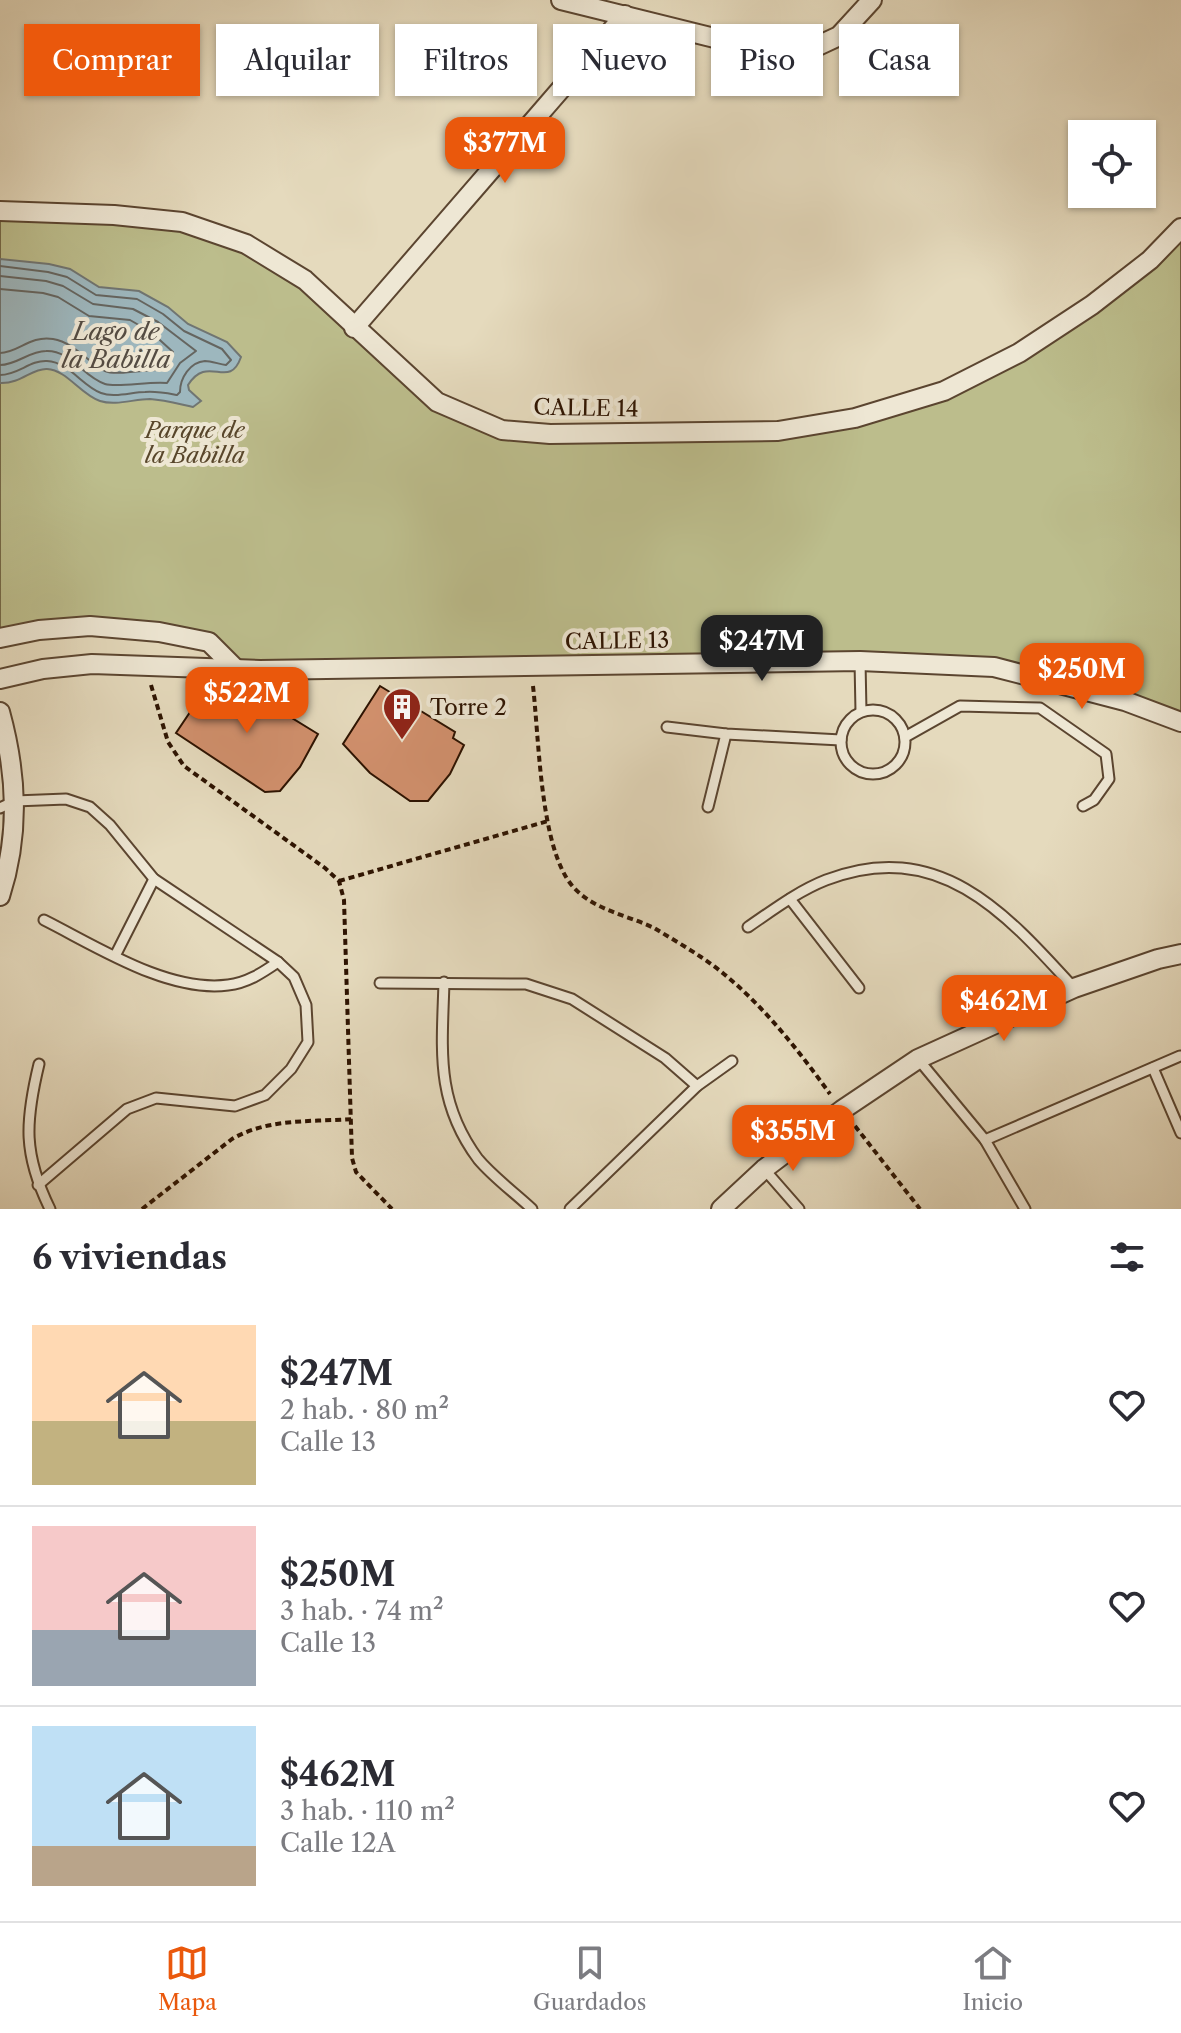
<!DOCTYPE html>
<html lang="es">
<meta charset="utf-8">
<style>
:root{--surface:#fff;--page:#f7f7f7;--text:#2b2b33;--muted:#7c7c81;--line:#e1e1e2;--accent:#ea580c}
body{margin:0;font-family:"Libre Caslon Text",serif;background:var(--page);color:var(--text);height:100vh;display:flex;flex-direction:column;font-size:30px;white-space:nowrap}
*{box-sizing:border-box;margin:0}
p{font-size:26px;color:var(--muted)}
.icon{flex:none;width:44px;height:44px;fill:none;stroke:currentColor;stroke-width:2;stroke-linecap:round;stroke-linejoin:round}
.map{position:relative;height:1209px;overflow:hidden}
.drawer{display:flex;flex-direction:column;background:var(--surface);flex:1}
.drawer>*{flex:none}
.top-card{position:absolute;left:24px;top:24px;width:1134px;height:72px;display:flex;gap:16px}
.controls{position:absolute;left:1068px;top:120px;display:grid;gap:16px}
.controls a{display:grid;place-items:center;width:88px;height:88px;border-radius:0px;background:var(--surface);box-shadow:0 2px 6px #0004;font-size:40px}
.price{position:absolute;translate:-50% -68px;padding:0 18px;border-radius:16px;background:var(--accent);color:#fff;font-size:26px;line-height:52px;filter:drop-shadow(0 2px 4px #0008)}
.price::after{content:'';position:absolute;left:50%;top:48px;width:24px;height:18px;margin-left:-12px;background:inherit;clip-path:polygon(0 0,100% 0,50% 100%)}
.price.current{background:#222;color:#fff}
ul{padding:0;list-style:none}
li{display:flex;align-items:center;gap:24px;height:200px;padding:0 32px}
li+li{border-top:2px solid var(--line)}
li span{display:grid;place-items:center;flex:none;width:224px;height:160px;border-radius:0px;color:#555}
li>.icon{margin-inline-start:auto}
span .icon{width:96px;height:96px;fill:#fffc;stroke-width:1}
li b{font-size:34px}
h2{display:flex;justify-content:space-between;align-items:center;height:96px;padding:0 32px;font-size:34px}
.tag{padding:0 28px;border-radius:0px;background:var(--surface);box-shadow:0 2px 6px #0004;font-size:28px;line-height:72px}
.tag.current{background:var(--accent);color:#fff}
.tabs{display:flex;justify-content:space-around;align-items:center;height:112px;border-top:2px solid var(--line);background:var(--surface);font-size:22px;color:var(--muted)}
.tabs a{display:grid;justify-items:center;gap:4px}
.tabs .current{color:var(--accent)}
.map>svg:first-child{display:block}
</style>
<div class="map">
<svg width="1181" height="1209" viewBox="0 0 1181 1209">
<rect width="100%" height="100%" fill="#e5dabd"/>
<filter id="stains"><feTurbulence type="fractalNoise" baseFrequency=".0025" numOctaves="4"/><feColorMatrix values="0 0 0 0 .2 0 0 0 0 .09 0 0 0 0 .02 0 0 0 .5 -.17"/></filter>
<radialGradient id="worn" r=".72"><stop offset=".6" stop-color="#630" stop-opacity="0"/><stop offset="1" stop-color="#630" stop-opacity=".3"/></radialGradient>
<path fill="#bcbd8c" stroke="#746846" stroke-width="2" d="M0,211L182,222L305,280L437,402L550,434L855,418L1019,353L1181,228V722L994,667L237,670L209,642L159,632L0,638Z"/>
<path fill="#9db7be" stroke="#707572" stroke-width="2" d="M0,259L49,264L70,269L99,287L139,291L168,307L188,324L227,342L241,357C229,391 208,353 188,385L189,390L201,401L193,407C179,404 165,400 150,399C134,399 116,406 100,401C81,395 67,370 47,369C32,368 21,384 0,383Z"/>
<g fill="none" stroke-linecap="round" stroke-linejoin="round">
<g stroke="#656560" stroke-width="2">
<path d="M0,266L48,272L67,277L96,295L137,299L163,314L184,331L222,349L231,360L226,365C219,364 211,361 205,361C190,362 180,378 180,392L177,395C166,393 156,391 145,392C132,392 114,398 101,393C82,386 69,362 47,361C30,360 18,375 0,375"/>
<path d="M0,276L46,281L63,286L93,304L133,309L158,322L196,351L180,363L167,383C149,381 118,388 105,384C83,377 71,350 46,351C29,351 17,365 0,365"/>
<path d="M0,289L43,293L58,297L89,316L130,320L151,332L173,352L161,370C147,369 116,376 105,371C86,361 75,343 53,339C30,335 18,353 0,353"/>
</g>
</g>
<g fill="#d1906d" stroke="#2d1301" stroke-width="2">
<path d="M217,672L318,734L300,767L280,791L265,792L176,733Z"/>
<path d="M380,686L455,732L453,738L464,745L450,774L428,801H410L370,773L343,744Z"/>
</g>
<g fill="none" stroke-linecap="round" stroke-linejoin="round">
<defs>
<g id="service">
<path d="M860,661L861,712"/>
<circle cx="873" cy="742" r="32"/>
<path d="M667,727L726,734L841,740"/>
<path d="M905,737L960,706L1040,708L1106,754L1109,779L1094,800L1083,806"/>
<path d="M708,807L726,734"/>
<path d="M0,808L15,801L66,799L90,807L110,825L154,879L278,962L294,977L306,1005L308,1042L291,1069L265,1095L235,1106L156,1098L127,1109L38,1185"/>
<path d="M790,899L859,988"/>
<path d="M44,920C96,946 168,993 228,985C247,983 262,973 278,962"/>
<path d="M748,927C773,910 798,891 826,880C938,837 1005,912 1074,988"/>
<path d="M115,956L154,879"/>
<path d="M444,982C442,1050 435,1101 478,1159C493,1177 515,1193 532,1209"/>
<path d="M380,983L526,984L572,999L665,1058L697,1086"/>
<path d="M918,1059L985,1140L1025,1209"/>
<path d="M39,1064C25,1122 23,1154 50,1209"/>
<path d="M1153,1068L1181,1133"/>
<path d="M985,1140L1180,1056"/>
<path d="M764,1169L799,1209"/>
<path d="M570,1209L697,1086L732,1061"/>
</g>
<g id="minor">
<path d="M561,0L775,53L809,50L839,36L872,0"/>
<path d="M0,211L114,215L182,222L246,244L305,280L437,402L502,430L550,434L778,431L855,418L944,391L1019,353L1092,305L1150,260L1181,228"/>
<path d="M354,328L625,15"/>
<path d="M0,638L39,630L90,626L159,632L209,642L237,670"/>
<path d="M0,679L43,669L92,664L260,670L860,661L994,667L1125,701L1181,722"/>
<path d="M0,712C17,774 20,834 0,896"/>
<path d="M721,1209L764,1169L842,1110L918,1059L1074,988L1158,959L1181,954"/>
</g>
</defs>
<use href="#service" stroke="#5b4530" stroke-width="13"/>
<use href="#minor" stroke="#5b4530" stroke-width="22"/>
<g stroke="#2d1301" stroke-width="4" stroke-dasharray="6 4" stroke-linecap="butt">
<path d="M151,685L168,742L184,766L325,868L339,881L344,900L352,1158L356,1172L392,1209"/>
<path d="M533,686C539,739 540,833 566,877C585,909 623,913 654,928C669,937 686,947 701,957C752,991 794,1044 830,1094"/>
<path d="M339,881L548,821"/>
<path d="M855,1126L920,1209"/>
<path d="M142,1209L232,1139C268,1118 312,1122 353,1119"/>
</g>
<use href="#service" stroke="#eee7d4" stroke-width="9"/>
<use href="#minor" stroke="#eee7d4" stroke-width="18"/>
</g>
<defs>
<symbol id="building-pin" viewBox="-11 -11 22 30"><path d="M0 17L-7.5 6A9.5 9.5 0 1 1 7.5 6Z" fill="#8f2418" stroke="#eee7d4"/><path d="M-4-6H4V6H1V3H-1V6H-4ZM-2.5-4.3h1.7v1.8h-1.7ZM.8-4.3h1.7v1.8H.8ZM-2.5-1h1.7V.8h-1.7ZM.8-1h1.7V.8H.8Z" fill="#fff"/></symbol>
</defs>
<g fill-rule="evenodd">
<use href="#building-pin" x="380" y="685" width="44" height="60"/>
</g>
<g text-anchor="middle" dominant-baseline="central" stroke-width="8" stroke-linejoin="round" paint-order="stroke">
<g font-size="22" fill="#2d1301" stroke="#eee7d4">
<text transform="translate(586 408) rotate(1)">CALLE 14</text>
<text transform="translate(617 641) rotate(-1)">CALLE 13</text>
</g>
<g font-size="22" font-style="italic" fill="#58462b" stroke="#eee7d4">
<text x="195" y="430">Parque de<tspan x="195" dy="25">la Babilla</tspan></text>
</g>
<g font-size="22" fill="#2d1301" stroke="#eee7d4" text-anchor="start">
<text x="430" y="707">Torre 2</text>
</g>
<g font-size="24" font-style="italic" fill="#544c43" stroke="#eee7d4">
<text x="116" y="331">Lago de<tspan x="116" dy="28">la Babilla</tspan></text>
</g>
</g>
<rect width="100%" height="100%" filter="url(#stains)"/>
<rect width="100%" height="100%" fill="url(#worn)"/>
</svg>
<div class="controls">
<a><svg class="icon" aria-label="locate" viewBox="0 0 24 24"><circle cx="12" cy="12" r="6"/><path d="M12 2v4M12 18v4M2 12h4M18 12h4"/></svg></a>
</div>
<b class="price" style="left:505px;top:185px">$377M</b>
<b class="price current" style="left:762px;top:683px">$247M</b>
<b class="price" style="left:1082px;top:711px">$250M</b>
<b class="price" style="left:247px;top:735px">$522M</b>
<b class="price" style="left:1004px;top:1043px">$462M</b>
<b class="price" style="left:793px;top:1173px">$355M</b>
<div class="top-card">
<a class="tag current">Comprar</a>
<a class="tag">Alquilar</a>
<a class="tag">Filtros</a>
<a class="tag">Nuevo</a>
<a class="tag">Piso</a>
<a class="tag">Casa</a>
</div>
</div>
<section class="drawer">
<h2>6 viviendas<svg class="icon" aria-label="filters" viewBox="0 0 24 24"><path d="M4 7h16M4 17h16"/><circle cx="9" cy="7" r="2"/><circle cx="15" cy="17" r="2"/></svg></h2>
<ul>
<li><span style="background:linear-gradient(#ffd9b3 60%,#c2b280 0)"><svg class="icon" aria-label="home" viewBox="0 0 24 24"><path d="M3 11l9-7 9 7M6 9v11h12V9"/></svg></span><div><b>$247M</b><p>2 hab. · 80 m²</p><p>Calle 13</p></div><svg class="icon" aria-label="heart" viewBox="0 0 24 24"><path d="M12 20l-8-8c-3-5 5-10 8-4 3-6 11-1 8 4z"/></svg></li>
<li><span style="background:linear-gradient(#f6c9c9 65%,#9aa5b1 0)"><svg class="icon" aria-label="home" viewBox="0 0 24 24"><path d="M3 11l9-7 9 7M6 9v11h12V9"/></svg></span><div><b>$250M</b><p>3 hab. · 74 m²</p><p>Calle 13</p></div><svg class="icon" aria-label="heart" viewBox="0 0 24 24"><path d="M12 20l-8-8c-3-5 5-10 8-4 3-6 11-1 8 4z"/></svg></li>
<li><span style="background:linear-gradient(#bfe0f5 75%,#b9a48a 0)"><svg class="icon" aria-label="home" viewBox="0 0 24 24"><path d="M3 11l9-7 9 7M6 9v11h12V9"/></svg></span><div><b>$462M</b><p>3 hab. · 110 m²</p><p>Calle 12A</p></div><svg class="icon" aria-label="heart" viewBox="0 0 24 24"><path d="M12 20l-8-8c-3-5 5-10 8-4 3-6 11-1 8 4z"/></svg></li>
</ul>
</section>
<nav class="tabs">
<a class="current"><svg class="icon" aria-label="map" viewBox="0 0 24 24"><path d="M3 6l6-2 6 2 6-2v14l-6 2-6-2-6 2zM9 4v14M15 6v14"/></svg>Mapa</a>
<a><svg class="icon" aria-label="saved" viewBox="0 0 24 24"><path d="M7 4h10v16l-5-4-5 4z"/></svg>Guardados</a>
<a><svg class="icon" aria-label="home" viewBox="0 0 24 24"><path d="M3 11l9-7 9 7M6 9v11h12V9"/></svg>Inicio</a>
</nav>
